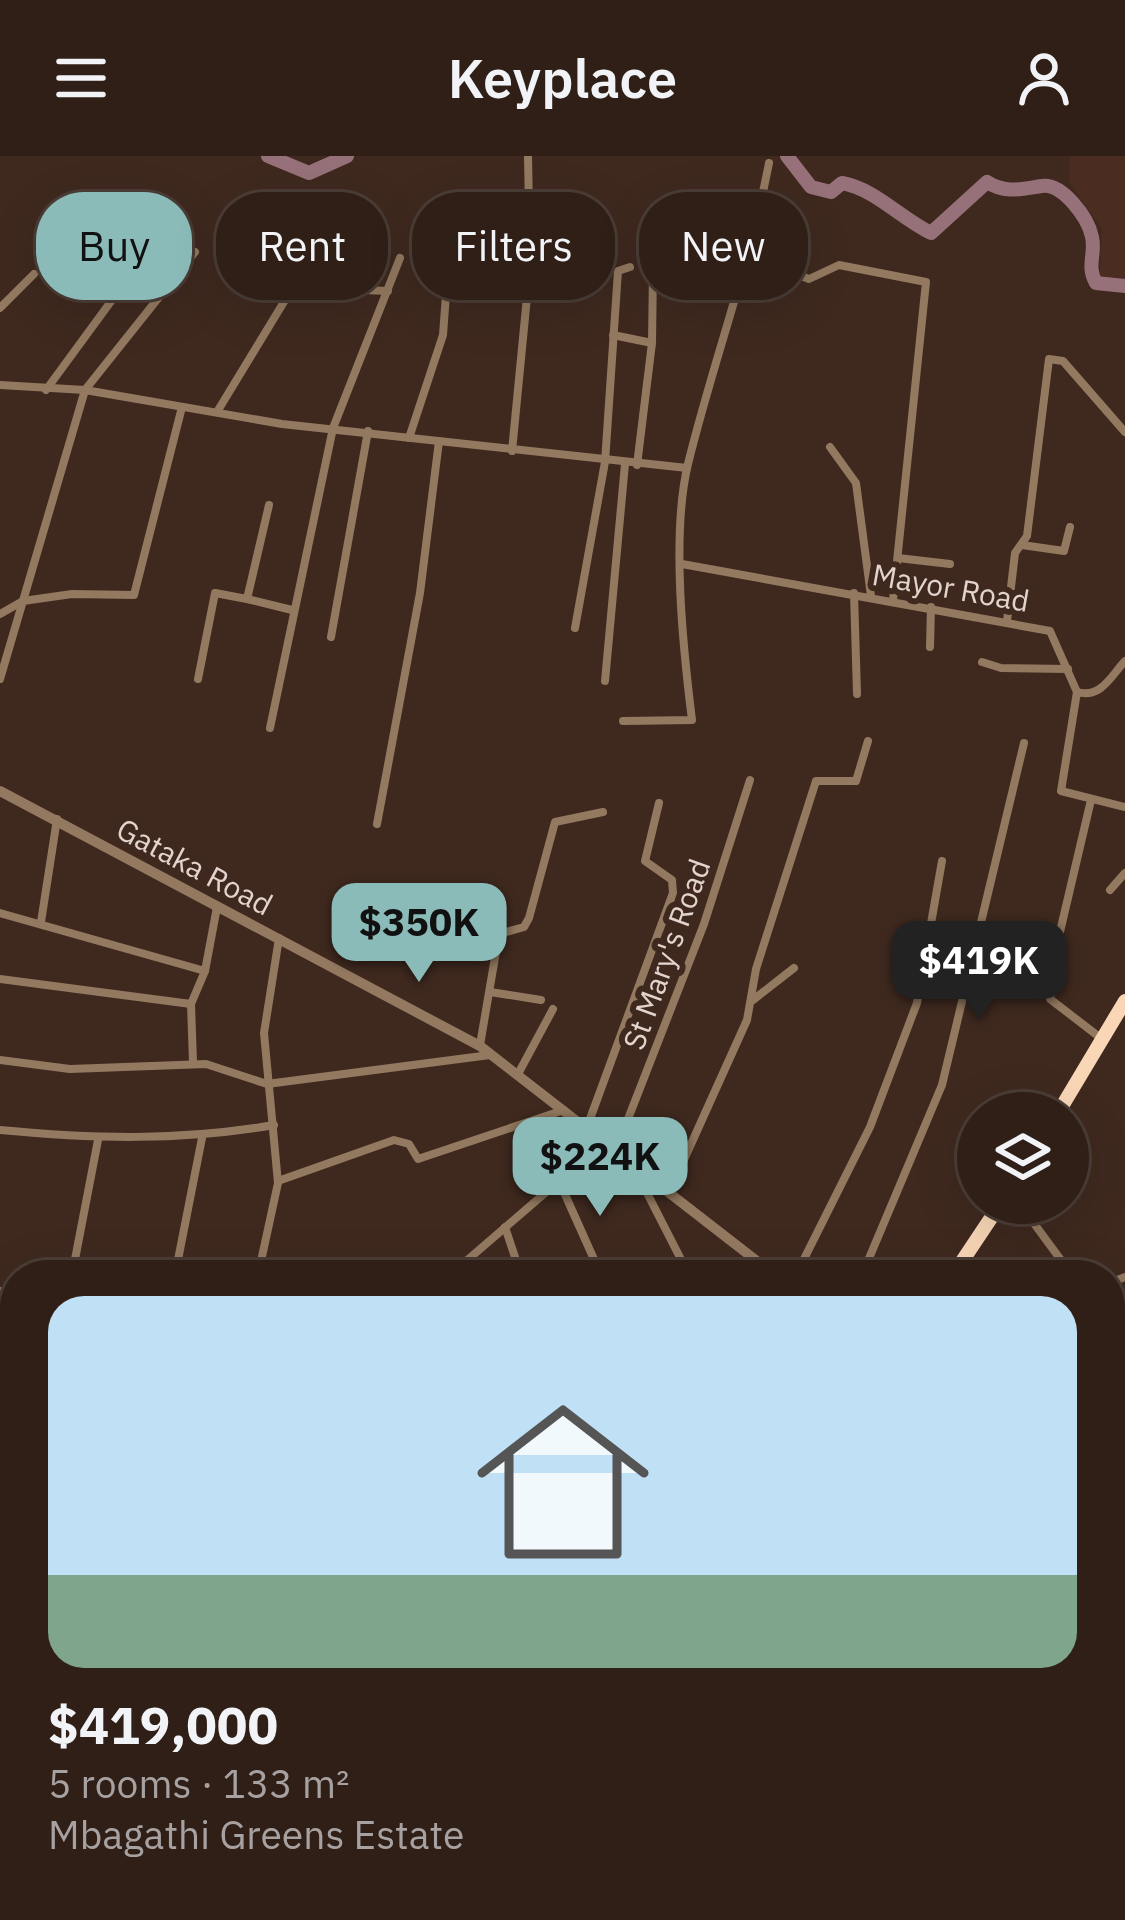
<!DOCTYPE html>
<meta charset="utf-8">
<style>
:root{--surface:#2f1f17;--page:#372720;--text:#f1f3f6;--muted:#a7a2a1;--line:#4a3d36;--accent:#8bbbb9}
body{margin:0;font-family:"IBM Plex Sans",sans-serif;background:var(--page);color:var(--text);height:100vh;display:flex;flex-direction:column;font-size:45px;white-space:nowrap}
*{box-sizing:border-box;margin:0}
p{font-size:39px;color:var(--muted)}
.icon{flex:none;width:66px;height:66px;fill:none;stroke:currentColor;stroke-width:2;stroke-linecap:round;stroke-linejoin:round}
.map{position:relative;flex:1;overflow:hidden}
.side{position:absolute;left:0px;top:1104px;width:1125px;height:660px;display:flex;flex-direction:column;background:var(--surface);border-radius:48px 48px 0 0;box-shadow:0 12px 48px #0002,0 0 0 3px var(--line)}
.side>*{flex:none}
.top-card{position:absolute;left:36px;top:36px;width:1053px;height:108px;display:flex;gap:24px}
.fabs{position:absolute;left:957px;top:936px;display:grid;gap:24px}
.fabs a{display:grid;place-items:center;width:132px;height:132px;border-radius:50%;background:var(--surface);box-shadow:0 12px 48px #0002,0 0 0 3px var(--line);font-size:60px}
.price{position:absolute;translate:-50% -102px;padding:0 27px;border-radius:24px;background:var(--accent);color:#111;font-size:39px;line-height:78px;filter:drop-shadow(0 3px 6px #0008)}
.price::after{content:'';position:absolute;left:50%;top:72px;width:36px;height:27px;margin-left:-18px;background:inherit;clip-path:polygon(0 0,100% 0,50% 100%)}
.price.active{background:#222;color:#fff}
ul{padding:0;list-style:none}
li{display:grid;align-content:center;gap:24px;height:636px;padding:0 48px}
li+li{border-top:3px solid var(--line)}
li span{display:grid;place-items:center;height:372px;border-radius:36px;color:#555}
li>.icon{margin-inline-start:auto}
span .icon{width:216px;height:216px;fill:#fffc;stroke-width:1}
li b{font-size:51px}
.pill{padding:0 42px;border-radius:48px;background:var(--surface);box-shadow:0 12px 48px #0002,0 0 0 3px var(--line);font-size:42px;line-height:108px}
.pill.active{background:var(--accent);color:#111}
header{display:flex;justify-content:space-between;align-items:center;height:156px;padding:0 48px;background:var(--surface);font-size:54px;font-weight:600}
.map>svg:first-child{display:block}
</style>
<header><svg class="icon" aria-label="menu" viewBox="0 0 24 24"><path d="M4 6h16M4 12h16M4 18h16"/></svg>Keyplace<svg class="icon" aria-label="person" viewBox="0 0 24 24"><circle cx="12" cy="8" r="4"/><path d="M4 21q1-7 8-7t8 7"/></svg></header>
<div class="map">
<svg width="1125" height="1764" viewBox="0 0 1125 1764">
<rect width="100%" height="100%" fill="#3f291f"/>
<path fill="#4a2d20" d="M1070,0H1125V126L1100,119L1102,73L1069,26Z"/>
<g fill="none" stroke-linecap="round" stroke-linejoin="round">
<g stroke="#96717a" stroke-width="14">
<path d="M268,0L309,17L347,0"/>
<path d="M787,0L811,31L831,36L842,27C875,33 900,62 931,77L987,26C1006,38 1021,33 1042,30C1062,27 1088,61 1092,81C1096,99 1086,109 1096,127L1125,130"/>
</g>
<g stroke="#937960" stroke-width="8">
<path d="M751,101L809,123L839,109L926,126L893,444"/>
<path d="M0,152L34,118"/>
<path d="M613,179L652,187"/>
<path d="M0,229L85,234L282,268L687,312"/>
<path d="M46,234L167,69"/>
<path d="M217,256L293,131L388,135"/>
<path d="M409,282L443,179L447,125"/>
<path d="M830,291L856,327L871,440"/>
<path d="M512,295L530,110L528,0"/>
<path d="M637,309L652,187L653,113"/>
<path d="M269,349L247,443L292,454"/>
<path d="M1022,389L1064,395L1070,371"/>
<path d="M898,402L950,408"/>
<path d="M682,408L1050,475L1077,536L1061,635L1125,651"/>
<path d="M854,437L857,538"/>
<path d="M0,458L23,445L72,438L134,439L182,251"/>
<path d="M1007,465L1015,397L1027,380L1049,203L1063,205L1125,276"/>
<path d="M575,472L605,306L618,115L630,111"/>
<path d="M331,481L368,275"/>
<path d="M930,491L931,451"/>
<path d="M982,506L1001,512L1068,513"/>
<path d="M0,523L85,234L195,96"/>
<path d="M198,523L215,437L247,443"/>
<path d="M605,525L625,308"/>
<path d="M1077,536C1101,543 1111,520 1125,505"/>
<path d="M623,565L692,564C683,492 671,378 688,308C713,206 749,111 769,7"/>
<path d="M270,572L333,272L400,102"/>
<path d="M1091,644L1059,780L1050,843L1102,883"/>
<path d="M377,668L420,437L439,285"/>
<path d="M1110,734L1125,717"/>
<path d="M0,757L205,815"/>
<path d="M41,766L57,663"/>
<path d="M0,823L191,848L205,815L217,751"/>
<path d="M490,836L541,844"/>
<path d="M753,844L794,812"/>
<path d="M191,848L193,906"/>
<path d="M480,889L499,778L524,771L529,762L555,666L603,656"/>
<path d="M0,904L70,913L206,908L267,928L490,899"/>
<path d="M518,918L553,853"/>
<path d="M587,971L673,737L672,724L645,705L659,647"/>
<path d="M0,974C94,983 181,985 274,969"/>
<path d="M278,1025L394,984L409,988L418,1003L564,954"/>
<path d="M559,1025L601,1119"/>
<path d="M657,1025L646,1035L689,1119"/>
<path d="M669,1037L747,864L756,813L816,625H856L868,585"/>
<path d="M1019,1047L1072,1119"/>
<path d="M505,1071L521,1119"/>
<path d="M72,1119L98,984"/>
<path d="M175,1119L202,982"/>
<path d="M258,1119L278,1027L264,877L279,782"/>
<path d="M450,1119L559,1025L619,986L704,768L750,624"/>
<path d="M796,1119L870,971L917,847L942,705"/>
<path d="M862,1119L942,929L1024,587"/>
<path d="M1110,1127L1125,1121"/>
<path d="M1110,1130L1125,1159"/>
<path d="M0,1135L15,1140"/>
<path d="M0,1224L15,1230"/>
<path d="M1110,1232L1125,1257"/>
<path d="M0,1295L15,1300"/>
<path d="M1110,1295L1125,1285"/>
<path d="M1110,1347L1125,1337"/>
<path d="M0,1384L15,1389"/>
<path d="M1110,1416L1125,1404"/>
<path d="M0,1457L15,1401"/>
<path d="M1110,1475L1125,1462"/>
<path d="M1110,1626L1125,1663"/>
<path d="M2,1684L4,1709L15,1713"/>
<path d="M65,1749L69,1764"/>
<path d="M175,1749L177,1764"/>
<path d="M269,1749L271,1764"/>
<path d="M419,1749L425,1764"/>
<path d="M459,1749L465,1764"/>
<path d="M541,1749L546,1764"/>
<path d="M657,1749L662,1764"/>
<path d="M693,1749L699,1764"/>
<path d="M785,1749L786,1764"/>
<path d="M851,1749L852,1764"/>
<path d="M939,1749L940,1764"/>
<path d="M1049,1749L1051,1764"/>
<path d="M1095,1749L1098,1764"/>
</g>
<path stroke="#937960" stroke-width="10" d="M0,635L480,890L775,1119"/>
<g stroke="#f8d6b6" stroke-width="14">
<path d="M1058,957L1125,845"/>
<path d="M953,1119L1001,1047"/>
<path d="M0,1466L15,1467"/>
</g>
</g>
<g text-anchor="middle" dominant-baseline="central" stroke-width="12" stroke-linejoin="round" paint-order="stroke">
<g font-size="30" fill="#e3d4ce" stroke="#3f291f">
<text transform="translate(951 431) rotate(10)">Mayor Road</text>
<text transform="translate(195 710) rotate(28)">Gataka Road</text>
<text transform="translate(666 798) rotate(-70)">St Mary's Road</text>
</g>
</g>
</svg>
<div class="fabs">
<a><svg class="icon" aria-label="layers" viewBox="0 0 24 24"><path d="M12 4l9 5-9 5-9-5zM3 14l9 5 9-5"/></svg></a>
</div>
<b class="price" style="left:419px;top:829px">$350K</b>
<b class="price active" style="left:979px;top:867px">$419K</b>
<b class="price" style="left:600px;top:1063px">$224K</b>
<div class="top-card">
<a class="pill active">Buy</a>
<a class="pill">Rent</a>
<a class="pill">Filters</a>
<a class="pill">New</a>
</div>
<section class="side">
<ul>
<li><span style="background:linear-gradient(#bfe0f5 75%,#7fa58c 0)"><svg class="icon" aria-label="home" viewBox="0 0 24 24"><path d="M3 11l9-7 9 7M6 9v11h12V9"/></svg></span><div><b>$419,000</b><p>5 rooms · 133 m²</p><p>Mbagathi Greens Estate</p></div></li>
</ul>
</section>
</div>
